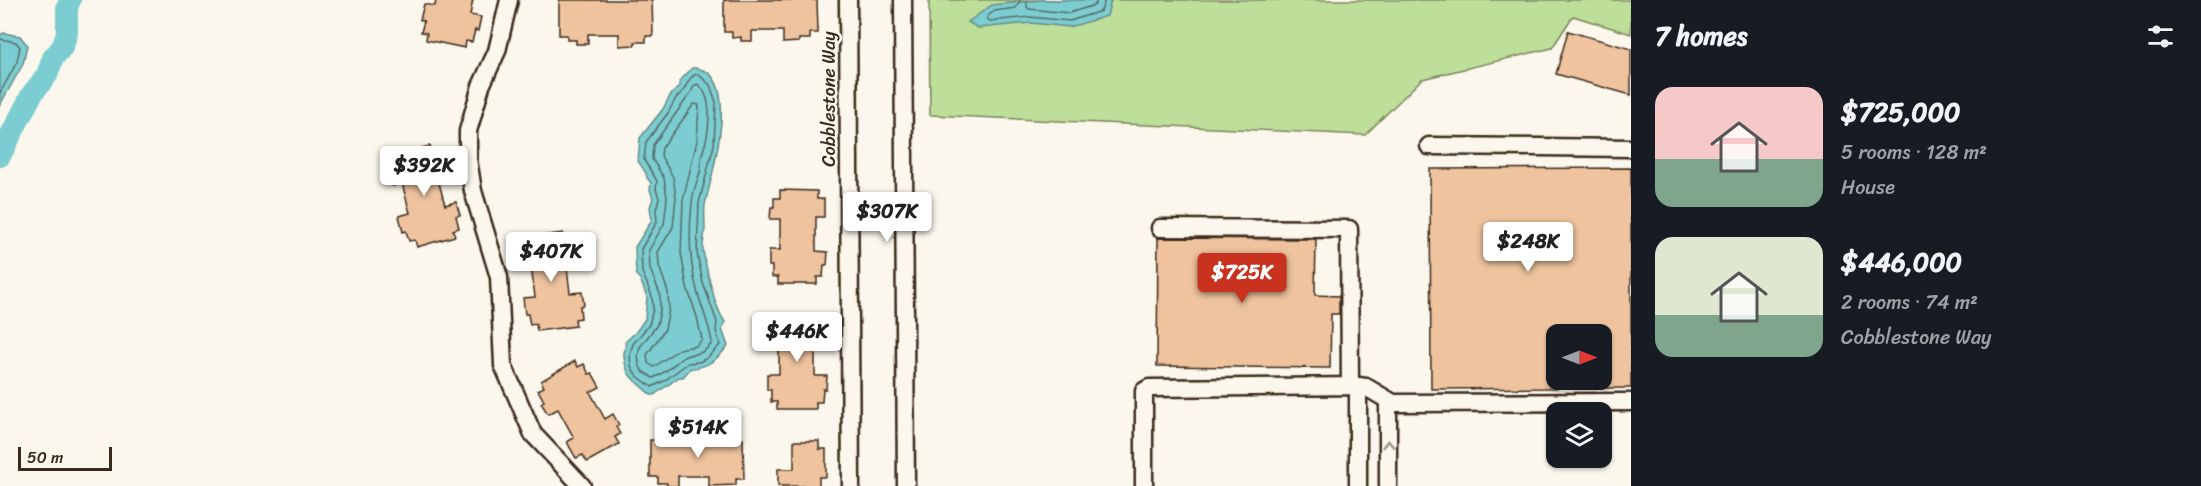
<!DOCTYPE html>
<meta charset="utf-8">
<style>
:root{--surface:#171b24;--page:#20242c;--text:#f1f3f6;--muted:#9ea1a6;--accent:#c8321e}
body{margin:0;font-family:Sriracha,sans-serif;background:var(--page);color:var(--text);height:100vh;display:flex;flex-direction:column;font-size:22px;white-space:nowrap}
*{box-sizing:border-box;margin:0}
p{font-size:20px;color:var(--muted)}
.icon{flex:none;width:33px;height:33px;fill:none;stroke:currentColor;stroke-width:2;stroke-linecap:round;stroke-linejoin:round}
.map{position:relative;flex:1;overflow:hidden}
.side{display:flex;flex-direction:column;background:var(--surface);width:570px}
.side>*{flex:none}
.needle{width:39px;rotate:90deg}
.buttons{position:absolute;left:1546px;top:324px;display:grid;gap:12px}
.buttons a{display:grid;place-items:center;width:66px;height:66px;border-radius:12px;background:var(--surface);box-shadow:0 2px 4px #0004;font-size:30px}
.scale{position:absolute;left:18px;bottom:15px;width:94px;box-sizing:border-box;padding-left:6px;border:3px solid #3b2a1e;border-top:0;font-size:16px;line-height:21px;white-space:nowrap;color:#3b2a1e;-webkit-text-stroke:4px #fbf7ec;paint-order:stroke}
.price{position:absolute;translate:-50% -51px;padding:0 14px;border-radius:6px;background:#fff;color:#222;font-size:20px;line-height:39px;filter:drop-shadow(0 2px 3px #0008)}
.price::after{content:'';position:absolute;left:50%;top:36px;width:18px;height:14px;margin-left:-9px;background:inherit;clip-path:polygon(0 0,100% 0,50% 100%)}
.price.selected{background:var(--accent);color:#fff}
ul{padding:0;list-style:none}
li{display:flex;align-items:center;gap:18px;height:150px;padding:0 24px}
li span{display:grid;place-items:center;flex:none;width:168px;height:120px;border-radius:18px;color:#555}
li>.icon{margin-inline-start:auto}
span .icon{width:72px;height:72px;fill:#fffc;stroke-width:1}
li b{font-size:26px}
h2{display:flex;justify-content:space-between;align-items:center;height:72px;padding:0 24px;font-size:26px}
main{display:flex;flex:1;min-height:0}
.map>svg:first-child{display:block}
</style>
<main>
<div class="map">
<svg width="1631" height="486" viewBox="0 0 1631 486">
<rect width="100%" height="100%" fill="#fbf7ec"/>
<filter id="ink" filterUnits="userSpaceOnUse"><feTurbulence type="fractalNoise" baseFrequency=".0167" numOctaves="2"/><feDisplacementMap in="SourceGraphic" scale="12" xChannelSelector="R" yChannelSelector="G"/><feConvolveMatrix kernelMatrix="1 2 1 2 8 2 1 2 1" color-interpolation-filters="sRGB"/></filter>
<g filter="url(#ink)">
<path fill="#bddf99" stroke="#7c845c" stroke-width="1.5" d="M929,0H1631V34L1573,16L1552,48L1422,79L1365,135L930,115Z"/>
<g fill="#7ccdd1" stroke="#628c89" stroke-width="1.5">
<path d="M1040,0H1111L1107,16L1070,27L1031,23L978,28L968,22L992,5Z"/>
<path d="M3,33L20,36L27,45L23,64L0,105V36Z"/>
<path d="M692,68C746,68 710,180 705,205C704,212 705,221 705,228C705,236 702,243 703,251C707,270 714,307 725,322L722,329L728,346C718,358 708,368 691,368L683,377H679L654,395H651C636,381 626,378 624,356C623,350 627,349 625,342L636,332L645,319L647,297L640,279L636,275L635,247L652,220L650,207L653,198L650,190L651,183L647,178L646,173L638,161L640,138L663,109L670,96L680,86V81Z"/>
</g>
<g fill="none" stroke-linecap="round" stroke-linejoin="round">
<g stroke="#556b66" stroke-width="1.5">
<path d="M1020,0L1016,8L994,11L988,16L987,19L990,21L1030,17L1070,21L1101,11L1105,0"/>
<path d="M1027,0V7L1029,9L1069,13L1095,5L1097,0"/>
<path d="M0,39L16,42L20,47L17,62L0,93"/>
<path d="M698,74L710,85L716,102L714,145L699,203L697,253L703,283L717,322L716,330L720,345L707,358L699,362L688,363L664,381L652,387L636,375L631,366L630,354L633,344L649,325L653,309L652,296L642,272L641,249L657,222L656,209L659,198L656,189L657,181L644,160L646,142L668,113L676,98L684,90C687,84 690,75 698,74Z"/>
<path d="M698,84C715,99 709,135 702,154C700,160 702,166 700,172C697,182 693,192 692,203C689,230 689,259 696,286C700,306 709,321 712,343C698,360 693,350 682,358C673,365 664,374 653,378L642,371L639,364L638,355L640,347L657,325L660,309V294L650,269L649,250L664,224L667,198L664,178L652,159L653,145L690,94L694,86Z"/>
<path d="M694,104L699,105L697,141L683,200L681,253L687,287L697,317L702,340L696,346L679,349L654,367L648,363L647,355L665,329L669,309L668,292L659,266L658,252L673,227L676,197L673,177L661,156L662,148Z"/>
</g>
<path stroke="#7ccdd1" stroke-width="22" d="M0,156L32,94L47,75L53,58L63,46L67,32V8L70,0"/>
</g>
<g fill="#eec39e" stroke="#3b2a1e" stroke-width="1.5">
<path d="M436,0H473L470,15L481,17L478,31L475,30L472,42L466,41L465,48L426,40L427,33L421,32L424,21L420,20L424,4L435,6Z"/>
<path d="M559,0H652L653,36H646V42H635V45L619,46V34H588V44H576V40H567V35H559Z"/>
<path d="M724,0H817L818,33H810V39H799V42L783,43V31H752V41H741V37L732,38V32H724Z"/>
<path d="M1568,31L1631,49V95L1556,74Z"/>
<path d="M430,146L432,154L439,152L444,170L436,172L445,205L456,202L460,215L456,216L459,228L453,230L455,236L417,247L415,240L409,241L406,231L403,232L399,216L410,213L402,183L393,186L389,174L393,173L391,165L396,163L394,155Z"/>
<path d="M1631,168V388H1602V334H1557V388L1431,389L1430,169Z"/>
<path d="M780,190L817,191V199H824V217H816V251L828,252L827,265H824L823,277H817V284H778V277H772V266H769V250H780V219H770L771,207H774V198H780Z"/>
<path d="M563,233L564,241L571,240L574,258L566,259L570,293L582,292L584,305L580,306L581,318L575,319L576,326L537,331L536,324L530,325L528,314H525L523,298L535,297L531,266L521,267L519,256L523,255L522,246L528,245L527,238Z"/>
<path d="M1158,238L1316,239L1315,295L1339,296V314H1331L1330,368L1157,366Z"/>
<path d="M779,315H816V324H823V342H815V376H827L826,389H823L822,402H816V409H777V402H771V390H767V374H779V343H769L770,332H773V323H779Z"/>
<path d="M575,361L578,367L584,364L589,374L592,373L600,387L590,392L605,419L613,414L619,425L616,427L620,434L615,437L619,444L587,462L583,455L576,458L567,442L574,438L558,409L548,414L541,403L544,401L538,390L544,387L541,381Z"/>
<path d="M710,429H724V433H736V439H743L744,479H736V485L709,486V476H678V486H667V483H658V477H650V440H658V433H676V441H710Z"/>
<path d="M794,441H819V449H826V477H819V486H778V469H794Z"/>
</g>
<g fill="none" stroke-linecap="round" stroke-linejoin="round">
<defs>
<g id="minor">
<path d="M509,0L497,51L481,86L468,131V159L473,191L499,277L503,365L533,434L582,486"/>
<path d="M848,0L851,486"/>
<path d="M903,0L906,486"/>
<path d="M1429,146L1631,148"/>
<path d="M1160,228L1349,229L1350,386"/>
<path d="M1358,386V486"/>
<path d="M1388,401V486"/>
<path d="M1144,486V391L1149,388L1358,386L1366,387L1393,403L1631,402"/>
</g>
</defs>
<use href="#minor" stroke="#3b2a1e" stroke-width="21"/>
<use href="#minor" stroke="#fbf7ec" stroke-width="16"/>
</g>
<defs><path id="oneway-chevron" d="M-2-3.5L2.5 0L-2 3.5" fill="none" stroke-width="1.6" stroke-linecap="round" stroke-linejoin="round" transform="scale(1.5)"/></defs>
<use stroke="#9b9085" href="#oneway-chevron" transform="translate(1388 444) rotate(-90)"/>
</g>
<g text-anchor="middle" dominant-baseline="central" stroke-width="5" stroke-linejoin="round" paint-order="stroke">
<g font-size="18" fill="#3b2a1e" stroke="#fbf7ec">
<text transform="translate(829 99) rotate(-90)">Cobblestone Way</text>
</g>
</g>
</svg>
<div class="buttons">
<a><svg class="needle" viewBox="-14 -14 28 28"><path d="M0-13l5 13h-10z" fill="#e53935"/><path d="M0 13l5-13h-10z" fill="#9ea1a6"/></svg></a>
<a><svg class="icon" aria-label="layers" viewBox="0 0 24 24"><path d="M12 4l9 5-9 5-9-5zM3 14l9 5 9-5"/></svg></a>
</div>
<div class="scale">50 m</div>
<b class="price" style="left:424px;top:197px">$392K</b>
<b class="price" style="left:887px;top:243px">$307K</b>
<b class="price" style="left:1528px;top:273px">$248K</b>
<b class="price" style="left:551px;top:283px">$407K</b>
<b class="price selected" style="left:1242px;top:304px">$725K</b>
<b class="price" style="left:797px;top:363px">$446K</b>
<b class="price" style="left:698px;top:459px">$514K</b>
</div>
<section class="side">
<h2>7 homes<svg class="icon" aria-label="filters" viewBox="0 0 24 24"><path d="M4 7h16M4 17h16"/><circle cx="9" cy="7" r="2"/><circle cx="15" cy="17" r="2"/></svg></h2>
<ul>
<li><span style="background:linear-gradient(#f6c9c9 60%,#7fa58c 0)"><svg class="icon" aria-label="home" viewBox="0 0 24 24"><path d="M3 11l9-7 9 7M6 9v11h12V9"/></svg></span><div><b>$725,000</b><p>5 rooms · 128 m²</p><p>House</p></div></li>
<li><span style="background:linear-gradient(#dfe7d0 65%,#7fa58c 0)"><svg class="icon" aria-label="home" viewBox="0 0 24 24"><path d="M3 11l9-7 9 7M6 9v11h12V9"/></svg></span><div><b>$446,000</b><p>2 rooms · 74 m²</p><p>Cobblestone Way</p></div></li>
</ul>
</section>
</main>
